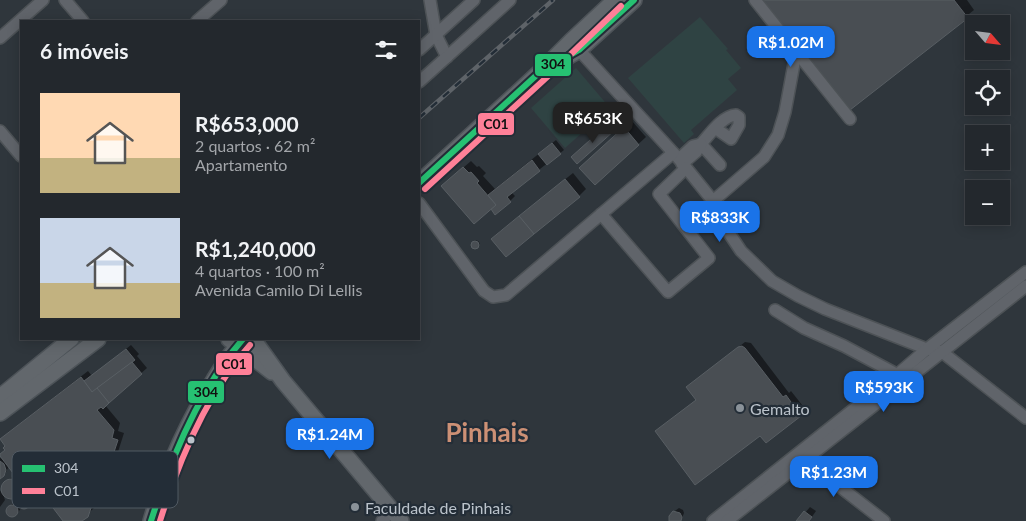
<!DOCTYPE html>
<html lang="pt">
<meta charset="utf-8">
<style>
:root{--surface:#23282d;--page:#2f3439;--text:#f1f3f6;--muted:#a3a6aa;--line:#404449;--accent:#1a73e8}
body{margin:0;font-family:Lato,sans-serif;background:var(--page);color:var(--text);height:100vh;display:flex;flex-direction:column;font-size:19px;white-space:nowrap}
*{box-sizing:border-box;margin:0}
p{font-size:16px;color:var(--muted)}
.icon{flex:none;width:28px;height:28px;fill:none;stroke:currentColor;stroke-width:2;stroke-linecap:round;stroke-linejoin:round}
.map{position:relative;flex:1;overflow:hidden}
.side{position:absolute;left:20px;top:20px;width:400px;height:320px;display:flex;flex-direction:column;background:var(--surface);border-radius:0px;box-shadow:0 2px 12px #0003,0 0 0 1px var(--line)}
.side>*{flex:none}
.needle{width:32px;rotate:118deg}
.tools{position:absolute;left:965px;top:15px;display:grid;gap:10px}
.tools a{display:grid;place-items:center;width:45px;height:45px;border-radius:0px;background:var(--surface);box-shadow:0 2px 12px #0003,0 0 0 1px var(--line);font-size:25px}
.price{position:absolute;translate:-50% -42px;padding:0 11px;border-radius:10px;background:var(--accent);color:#fff;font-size:16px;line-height:32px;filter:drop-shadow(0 1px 2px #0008)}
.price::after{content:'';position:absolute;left:50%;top:30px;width:15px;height:11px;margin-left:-8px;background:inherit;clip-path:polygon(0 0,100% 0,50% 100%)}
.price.selected{background:#222;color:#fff}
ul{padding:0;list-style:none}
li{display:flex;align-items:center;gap:15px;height:125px;padding:0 20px}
li span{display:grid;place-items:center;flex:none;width:140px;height:100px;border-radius:0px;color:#555}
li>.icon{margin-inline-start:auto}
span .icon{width:60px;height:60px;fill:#fffc;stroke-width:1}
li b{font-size:21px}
h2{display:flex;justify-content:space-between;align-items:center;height:60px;padding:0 20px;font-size:21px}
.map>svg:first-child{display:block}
</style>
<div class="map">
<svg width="1026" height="521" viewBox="0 0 1026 521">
<rect width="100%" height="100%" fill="#2f363c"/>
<g fill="#2f4343">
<path d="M700,17L728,49L726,50L741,68L728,79L737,90L691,130L694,134L684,143L628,78Z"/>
<path d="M576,68L610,108L565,148L531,108Z"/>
</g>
<g fill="#0007">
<path d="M764,0H967L974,10L850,109Z"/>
<path d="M614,119L619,123L577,162V152Z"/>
<path d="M632,121L646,137L595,184L588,161Z"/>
<path d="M556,140L564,150L511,192L515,196L510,201L491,207L450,179L471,161L477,167L479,166L486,173L483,176L495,189Z"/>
<path d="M573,173L586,189L579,196L498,233Z"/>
<circle cx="476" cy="244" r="3.5"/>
<path d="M745,342L751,343L789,393L791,391L806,410L766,441L760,434L697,399L693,382Z"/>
<path d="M131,345L139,354L137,356L147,368L105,405L120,423L118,431L124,433L111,474L103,481L94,508L80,521H65L41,490L32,497V501L26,507H22L16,515H10L7,511L12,504L17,502L19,503L20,500L27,494L32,495L24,485L16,496L7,498L3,494L5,500L0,507V491L3,493L2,488L5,482L14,476L19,479L9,466L5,474L0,478V458L4,459L8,433L88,371L92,376Z"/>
<path d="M810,507L816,511L809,521H798Z"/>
<path d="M679,508L683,510L684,513L682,518L680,521H671L672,513Z"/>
</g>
<g fill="#494e53" stroke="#585e63">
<path d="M762,0H954L968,18L850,110Z"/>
<path d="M609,123L615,130L577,164L571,157Z"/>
<path d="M624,127L639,145L595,185L579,168Z"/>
<path d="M552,143L561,154L547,165L538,154Z"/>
<path d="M532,160L540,171L507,197L511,202L495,215L491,209L496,205L488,195Z"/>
<path d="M463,167L469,173L471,172L479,181L477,183L496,205L474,224L441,186Z"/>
<path d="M565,179L580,197L534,234L519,216Z"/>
<path d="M519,216L534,234L506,257L491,239Z"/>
<circle cx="475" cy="245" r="4"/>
<path d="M742,346L745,348L783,397L786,395L801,416L766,443L760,436L695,485L655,431L696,400L686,387L738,347Z"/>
<path d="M126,349L135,360L92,392L84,381Z"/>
<path d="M132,362L142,374L109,403L97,388Z"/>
<path d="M81,377L92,392L97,388L109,403L103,409L101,407L97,410L114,430L112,438L118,440L104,482L100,481L88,517L82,521H63L41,492L32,498L0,456V454L5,450L3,448L5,446L0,439Z"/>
<path d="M0,461L4,464L6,470L4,476L0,479Z"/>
<circle cx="11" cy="489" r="10"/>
<circle cx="24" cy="503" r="6"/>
<circle cx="12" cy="511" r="6"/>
<path d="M673,511L680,513L682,517L681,521H669V516Z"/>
<path d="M804,511L812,517L809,521H796Z"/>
</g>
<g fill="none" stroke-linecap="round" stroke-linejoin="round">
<defs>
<g id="minor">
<path d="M65,0L83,21"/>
<path d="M430,0L436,35L447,57"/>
<path d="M755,0L850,119"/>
<path d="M197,21L221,0"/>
<path d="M0,38L43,0"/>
<path d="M419,50L474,0"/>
<path d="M579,50L679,159L713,201L729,233L741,251L772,281L798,296L825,309L927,349L942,352L1026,418"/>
<path d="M419,82L510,0"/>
<path d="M715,128L731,139L739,125V117L736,115C722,116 710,134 701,144L720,165"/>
<path d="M0,131L21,156"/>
<path d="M679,159L693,146L701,144L696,152L682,164"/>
<path d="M713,201L764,157L778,135L785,112L796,53"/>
<path d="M419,203L484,291L493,297L506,295L673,153"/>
<path d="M601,214L668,292L709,258L659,194L686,168"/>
<path d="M775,310L804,328L844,346L902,377"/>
<path d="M799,455L884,521"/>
<path d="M382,521L392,510"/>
<path d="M713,521L898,374L927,349L1026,272"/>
<path d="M727,521L1026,286"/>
</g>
<g id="major">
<path d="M557,63L579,50L634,0"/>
<path d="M419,183L540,72L571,41L615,0"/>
<path d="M229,339L272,372"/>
<path d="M253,339L283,381L401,521"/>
<path d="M0,397L71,339"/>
<path d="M0,413L98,339"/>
<path d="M151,521C166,471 186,424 214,380C223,365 232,351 243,339"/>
</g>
</defs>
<use href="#minor" stroke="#4d5256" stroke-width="14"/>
<use href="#major" stroke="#4d5358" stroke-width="18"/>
<use href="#minor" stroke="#60646a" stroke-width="11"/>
<use href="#major" stroke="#62676c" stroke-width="15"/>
<defs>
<path id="rail" d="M419,118L553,0"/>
</defs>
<use href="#rail" stroke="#5e6368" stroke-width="4.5"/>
<use href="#rail" stroke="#232d37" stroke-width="2.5" stroke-dasharray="8" stroke-linecap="butt"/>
<defs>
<g id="bus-1">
<path d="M419,183L540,72L579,50L634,0"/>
<path d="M151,521C171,458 199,389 243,339"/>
</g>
<g id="bus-2">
<path d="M425,189L546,78L621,6"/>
<path d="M160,521C179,460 207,393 250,345"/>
</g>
</defs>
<use href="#bus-1" stroke="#232d37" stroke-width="10"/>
<use href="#bus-2" stroke="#232d37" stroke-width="10"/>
<use href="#bus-1" stroke="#26c172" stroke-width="6"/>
<use href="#bus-2" stroke="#ff8098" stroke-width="6"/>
</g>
<g fill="#8a9299" stroke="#232d37" stroke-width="2">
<circle cx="740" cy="408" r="5"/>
<circle cx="355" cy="507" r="5"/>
</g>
<circle fill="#bbc3cb" stroke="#232d37" stroke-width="2" cx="191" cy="440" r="4.5"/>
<g text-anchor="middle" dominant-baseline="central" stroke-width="4.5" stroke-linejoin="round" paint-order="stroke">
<g font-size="16" fill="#bbc3cb" stroke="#232d37" text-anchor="start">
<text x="750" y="408">Gemalto</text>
<text x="365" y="507">Faculdade de Pinhais</text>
</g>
<g font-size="26" font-weight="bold" fill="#cc9075" stroke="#232d37">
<text x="487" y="432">Pinhais</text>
</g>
</g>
<rect x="12" y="451" width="166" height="57" rx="8" fill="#232d37" stroke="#515a63" stroke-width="1"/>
<rect x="22" y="465" width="23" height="7" fill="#26c172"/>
<rect x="22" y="488" width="23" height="6" fill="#ff8098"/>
<g font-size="14" fill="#bbc3cb">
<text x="54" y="473">304</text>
<text x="54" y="496">C01</text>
</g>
<g stroke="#232d37" stroke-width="2">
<rect x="534" y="53" width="38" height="24" rx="5" fill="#26c172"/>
<rect x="477" y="112" width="38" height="24" rx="5" fill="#ff8098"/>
<rect x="215" y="352" width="38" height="24" rx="5" fill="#ff8098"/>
<rect x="187" y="380" width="38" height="24" rx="5" fill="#26c172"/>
</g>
<g font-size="14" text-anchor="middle" font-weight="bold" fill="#111">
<text x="553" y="69">304</text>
<text x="496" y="129">C01</text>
<text x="234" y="369">C01</text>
<text x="206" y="397">304</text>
</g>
</svg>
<div class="tools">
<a><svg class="needle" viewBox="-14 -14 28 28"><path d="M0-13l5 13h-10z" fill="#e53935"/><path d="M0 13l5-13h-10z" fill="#a3a6aa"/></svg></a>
<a><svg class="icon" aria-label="locate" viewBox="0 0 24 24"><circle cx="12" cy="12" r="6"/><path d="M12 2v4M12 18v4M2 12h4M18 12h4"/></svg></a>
<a>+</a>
<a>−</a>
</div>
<b class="price" style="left:791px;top:68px">R$1.02M</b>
<b class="price selected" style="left:593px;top:144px">R$653K</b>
<b class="price" style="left:720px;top:243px">R$833K</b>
<b class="price" style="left:884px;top:413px">R$593K</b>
<b class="price" style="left:330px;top:460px">R$1.24M</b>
<b class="price" style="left:834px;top:498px">R$1.23M</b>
<section class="side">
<h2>6 imóveis<svg class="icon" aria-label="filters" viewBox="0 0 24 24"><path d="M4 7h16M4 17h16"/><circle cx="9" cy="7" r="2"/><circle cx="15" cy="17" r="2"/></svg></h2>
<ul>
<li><span style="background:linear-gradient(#ffd9b3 65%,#c2b280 0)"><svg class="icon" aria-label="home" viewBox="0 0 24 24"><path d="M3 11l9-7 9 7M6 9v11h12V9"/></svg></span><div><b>R$653,000</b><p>2 quartos · 62 m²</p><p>Apartamento</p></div></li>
<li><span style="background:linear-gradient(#c9d6e8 65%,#c2b280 0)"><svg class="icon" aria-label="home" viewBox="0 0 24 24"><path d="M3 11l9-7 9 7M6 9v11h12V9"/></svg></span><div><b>R$1,240,000</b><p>4 quartos · 100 m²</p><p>Avenida Camilo Di Lellis</p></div></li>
</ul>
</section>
</div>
